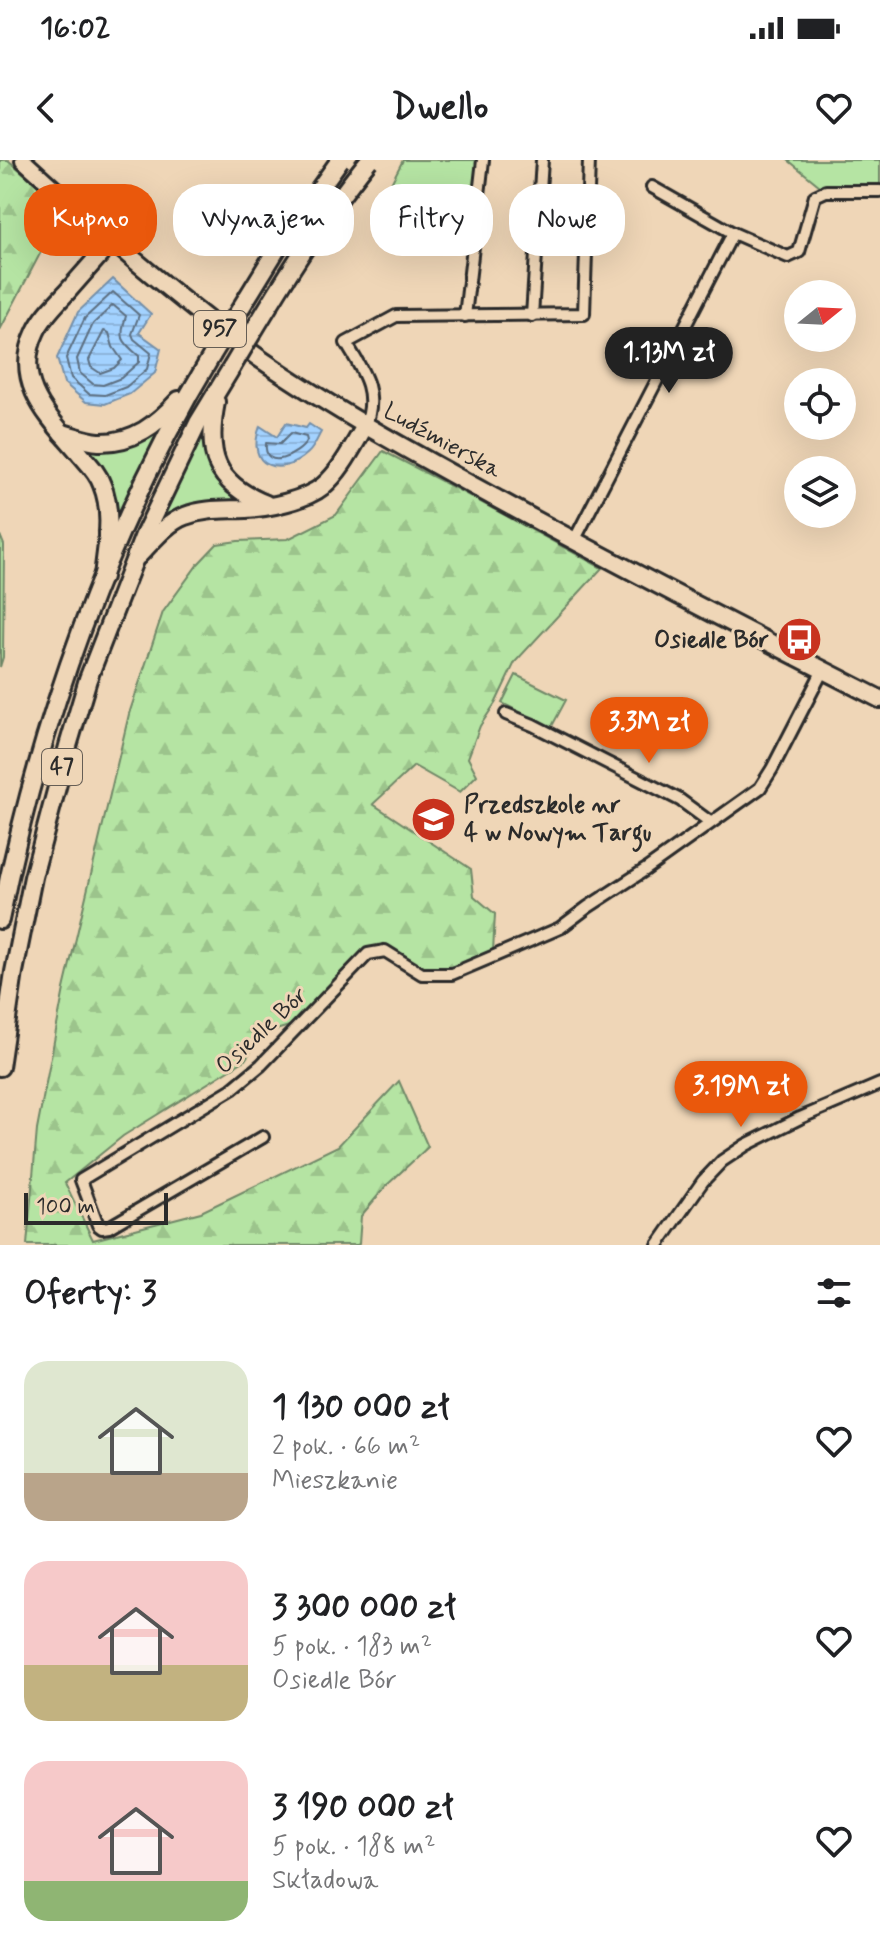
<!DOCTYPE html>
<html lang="pl">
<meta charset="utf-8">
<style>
:root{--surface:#fff;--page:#f6f6f6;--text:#202124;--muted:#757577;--accent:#ea580c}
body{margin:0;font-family:Mynerve,sans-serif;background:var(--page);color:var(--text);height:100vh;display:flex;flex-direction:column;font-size:30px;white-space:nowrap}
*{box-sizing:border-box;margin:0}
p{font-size:26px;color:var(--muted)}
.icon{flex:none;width:44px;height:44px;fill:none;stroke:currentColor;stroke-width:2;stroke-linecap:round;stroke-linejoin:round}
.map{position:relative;height:1085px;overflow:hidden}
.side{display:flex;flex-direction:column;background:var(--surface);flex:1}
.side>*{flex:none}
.guide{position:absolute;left:24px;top:24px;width:832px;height:72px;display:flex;gap:16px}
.needle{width:52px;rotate:72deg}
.fabs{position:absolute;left:784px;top:120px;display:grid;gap:16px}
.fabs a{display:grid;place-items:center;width:72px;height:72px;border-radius:50%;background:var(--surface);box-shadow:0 8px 32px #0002;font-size:40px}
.scale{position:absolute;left:24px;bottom:20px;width:144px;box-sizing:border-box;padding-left:8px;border:4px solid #2b2b2b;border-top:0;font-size:22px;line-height:28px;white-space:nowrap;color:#2b2b2b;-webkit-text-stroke:6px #efd6b7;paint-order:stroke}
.price{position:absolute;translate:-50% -68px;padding:0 18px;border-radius:28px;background:var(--accent);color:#fff;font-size:26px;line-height:52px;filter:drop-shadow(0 2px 4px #0008)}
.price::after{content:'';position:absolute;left:50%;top:48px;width:24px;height:18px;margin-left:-12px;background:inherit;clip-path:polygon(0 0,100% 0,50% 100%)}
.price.current{background:#222;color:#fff}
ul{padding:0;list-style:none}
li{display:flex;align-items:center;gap:24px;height:200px;padding:0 24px}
li span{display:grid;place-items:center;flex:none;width:224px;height:160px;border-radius:24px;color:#555}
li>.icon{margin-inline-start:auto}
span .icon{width:96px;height:96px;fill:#fffc;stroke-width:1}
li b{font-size:34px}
h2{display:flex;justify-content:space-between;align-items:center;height:96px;padding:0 24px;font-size:34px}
.chip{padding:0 28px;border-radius:32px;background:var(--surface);box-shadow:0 8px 32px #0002;font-size:28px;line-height:72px}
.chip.current{background:var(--accent);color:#fff}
.status{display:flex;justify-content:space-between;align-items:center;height:56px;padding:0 40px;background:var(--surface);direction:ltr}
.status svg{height:22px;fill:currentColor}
header{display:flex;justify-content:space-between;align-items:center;height:104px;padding:0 24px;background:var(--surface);font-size:36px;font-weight:800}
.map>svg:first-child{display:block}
</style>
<div class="status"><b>16:02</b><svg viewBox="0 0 49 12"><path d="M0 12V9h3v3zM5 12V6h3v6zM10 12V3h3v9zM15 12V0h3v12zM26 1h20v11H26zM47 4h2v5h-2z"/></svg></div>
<header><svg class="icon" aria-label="back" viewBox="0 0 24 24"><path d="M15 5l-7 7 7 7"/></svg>Dwello<svg class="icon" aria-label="heart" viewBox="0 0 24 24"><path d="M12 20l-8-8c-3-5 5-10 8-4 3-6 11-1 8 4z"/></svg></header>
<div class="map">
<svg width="880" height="1085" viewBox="0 0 880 1085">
<defs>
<pattern id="forest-firs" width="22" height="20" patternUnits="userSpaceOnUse" patternTransform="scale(2)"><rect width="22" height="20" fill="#b5e4a3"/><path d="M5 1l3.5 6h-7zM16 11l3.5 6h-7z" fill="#9cc48c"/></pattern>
<pattern id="water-rules" width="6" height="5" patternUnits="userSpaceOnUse" patternTransform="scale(2)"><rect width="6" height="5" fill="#a3d2ff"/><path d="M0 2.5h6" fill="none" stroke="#8cb4db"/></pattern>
</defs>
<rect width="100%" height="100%" fill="#efd6b7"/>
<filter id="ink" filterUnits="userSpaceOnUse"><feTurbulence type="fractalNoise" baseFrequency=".0125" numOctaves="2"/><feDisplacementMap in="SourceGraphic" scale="16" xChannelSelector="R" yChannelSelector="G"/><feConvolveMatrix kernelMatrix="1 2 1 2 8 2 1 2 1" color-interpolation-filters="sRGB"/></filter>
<g filter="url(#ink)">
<g fill="#b5e4a3" stroke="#708867" stroke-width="2">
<path d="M403,0H477L469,68L381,61L389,40L384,37Z"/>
<path d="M788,0H880V28L820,26Z"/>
<path d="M208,262L211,308L216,321L242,342C213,340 196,341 171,355L164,351Z"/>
<path d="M159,271L117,367L115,350L82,286C114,286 131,289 159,271Z"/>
<path d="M516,515L566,540L551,568L502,543Z"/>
</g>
<g fill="url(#forest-firs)" stroke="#708867" stroke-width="2">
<path d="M0,0H8L64,48L0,170Z"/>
<path d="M383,291L453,327L602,408L515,502L496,542L480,566L468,598L477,615L460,632L414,606L373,644L471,709L474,736L495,754L493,792L455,806L426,810L387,788L367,789L296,864L262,874L245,900L123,976L65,1023L93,1080L201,1052L338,986L399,921L428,987L386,1026L361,1056L359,1084L357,1085H27L37,970L64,829L129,554L163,452L198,404L217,384L238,381L288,379L336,355Z"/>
<path d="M0,375L4,385L3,497L0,507Z"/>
</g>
<g fill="url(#water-rules)" stroke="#738faa" stroke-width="2">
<path d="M113,119L151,154L139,173L161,189L155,213L130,234L105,244L86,242L64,223L57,198L78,152Z"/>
<path d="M286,263L306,268L309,264L321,272C317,279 314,288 308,293C280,319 245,307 260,266L277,277Z"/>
</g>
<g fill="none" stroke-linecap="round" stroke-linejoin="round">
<g stroke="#5b6e80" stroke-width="2">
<path d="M113,132L139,155L132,174L134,179L151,193L147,209L126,227L105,235L89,234L71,218L66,198L85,158Z"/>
<path d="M113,145L126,156C119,178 121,181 139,196V202L121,218L103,225L93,224L80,213L77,199L93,164Z"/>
<path d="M104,171L109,173L113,187L122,200L114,208L100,213L91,207L89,200Z"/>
<path d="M291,273L306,277L307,281C299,295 263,313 266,283L280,284Z"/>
</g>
<defs>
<g id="street">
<path d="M652,27L733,73L788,97L799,92L815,36L826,31H880"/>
<path d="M465,156L483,0"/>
<path d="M532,156L542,0"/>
<path d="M365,266C379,233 363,211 346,183L396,156L584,154L589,0"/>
<path d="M574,381L733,73"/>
<path d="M506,554L533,565L680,640L710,662"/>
<path d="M263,977L109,1067L102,1068L98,1065L81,1020L232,929L261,905L368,794L385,791L422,814H452L560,768L588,747L645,710L760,628L772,609L823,510"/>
<path d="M658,1085L703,1021L722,1001L746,985L800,958L880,924"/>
</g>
<path id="secondary" d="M23,0L112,81"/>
<g id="primary">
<path d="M216,242C206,294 214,323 266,344"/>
<path d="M62,273C74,276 87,281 99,282C134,283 157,264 179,240"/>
<path d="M138,396C152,382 166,363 185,356C205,348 225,350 246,349C268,348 306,340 323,326C341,311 353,286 365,266"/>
<path d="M103,417C106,387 114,354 102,325C98,313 89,304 81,295C50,258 11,223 36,171C43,156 56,144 67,132C82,115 97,98 112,81C160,122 208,162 259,198C336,251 417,295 499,340C625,409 752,474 880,539"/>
<path d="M0,760C39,564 109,366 212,195"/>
<path d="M0,907L14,812L33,717L68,586L88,519L144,375L198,263L232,207"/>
</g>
</defs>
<use href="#street" stroke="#2b2b2b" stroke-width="16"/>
<use href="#secondary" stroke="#2b2b2b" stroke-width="20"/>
<use href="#primary" stroke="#2b2b2b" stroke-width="22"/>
<use href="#street" stroke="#efd6b7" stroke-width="10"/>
<use href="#secondary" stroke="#efd6b7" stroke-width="14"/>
<use href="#primary" stroke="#efd6b7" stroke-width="16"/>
<defs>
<g id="primary-bridge">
<path d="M212,195L280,84L340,0"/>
<path d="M232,207C274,136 317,64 369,0"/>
</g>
</defs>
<use href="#primary-bridge" stroke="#2b2b2b" stroke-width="22" stroke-linecap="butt"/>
<use href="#primary-bridge" stroke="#efd6b7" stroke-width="16"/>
</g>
</g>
<defs>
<symbol id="bus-disc" viewBox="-11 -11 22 22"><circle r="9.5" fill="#c8321e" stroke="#efd6b7"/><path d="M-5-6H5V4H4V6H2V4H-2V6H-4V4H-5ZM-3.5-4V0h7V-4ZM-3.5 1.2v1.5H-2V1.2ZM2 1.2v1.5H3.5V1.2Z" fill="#fff"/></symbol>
<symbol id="school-disc" viewBox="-11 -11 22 22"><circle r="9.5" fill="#c8321e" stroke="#efd6b7"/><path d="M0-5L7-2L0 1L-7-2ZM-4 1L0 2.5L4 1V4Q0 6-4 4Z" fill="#fff"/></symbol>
</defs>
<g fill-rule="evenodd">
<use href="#bus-disc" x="774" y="454" width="51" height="51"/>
<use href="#school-disc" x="408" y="634" width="51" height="51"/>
</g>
<g text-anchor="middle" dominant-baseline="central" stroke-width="6" stroke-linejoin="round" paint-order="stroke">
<g fill="#efd6b7" stroke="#665e55" stroke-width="2">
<rect x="194" y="151" width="52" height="36" rx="6"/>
<rect x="42" y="589" width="40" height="36" rx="6"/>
</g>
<g font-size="22" font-weight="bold" fill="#2b2b2b">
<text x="220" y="169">957</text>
<text x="62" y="607">47</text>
</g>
<g font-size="24" fill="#2b2b2b" stroke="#efd6b7">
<text transform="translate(442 281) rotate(29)">Ludźmierska</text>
<text transform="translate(262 871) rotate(-43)">Osiedle Bór</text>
</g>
<g font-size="24" font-weight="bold" fill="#2b2b2b" stroke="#efd6b7" text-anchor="end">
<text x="769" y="480">Osiedle Bór</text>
<text x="464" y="645" text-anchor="start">Przedszkole nr<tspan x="464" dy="28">4 w Nowym Targu</tspan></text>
</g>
</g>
</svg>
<div class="fabs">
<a><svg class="needle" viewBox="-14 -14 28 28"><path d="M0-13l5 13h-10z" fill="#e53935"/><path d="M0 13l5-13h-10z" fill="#757577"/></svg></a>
<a><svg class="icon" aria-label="locate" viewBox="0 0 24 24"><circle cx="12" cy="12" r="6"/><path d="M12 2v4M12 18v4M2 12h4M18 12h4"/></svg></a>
<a><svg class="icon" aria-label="layers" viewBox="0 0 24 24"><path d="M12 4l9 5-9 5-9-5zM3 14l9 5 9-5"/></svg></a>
</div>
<div class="scale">100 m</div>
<b class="price current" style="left:669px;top:235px">1.13M zł</b>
<b class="price" style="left:649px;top:605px">3.3M zł</b>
<b class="price" style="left:741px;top:969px">3.19M zł</b>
<div class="guide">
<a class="chip current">Kupno</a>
<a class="chip">Wynajem</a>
<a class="chip">Filtry</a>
<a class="chip">Nowe</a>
</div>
</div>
<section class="side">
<h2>Oferty: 3<svg class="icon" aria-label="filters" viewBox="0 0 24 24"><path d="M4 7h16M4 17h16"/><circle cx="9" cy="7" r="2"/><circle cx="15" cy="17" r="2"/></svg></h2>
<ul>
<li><span style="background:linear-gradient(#dfe7d0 70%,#b9a48a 0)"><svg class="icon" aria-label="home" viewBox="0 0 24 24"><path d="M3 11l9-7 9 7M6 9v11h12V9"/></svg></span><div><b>1 130 000 zł</b><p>2 pok. · 66 m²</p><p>Mieszkanie</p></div><svg class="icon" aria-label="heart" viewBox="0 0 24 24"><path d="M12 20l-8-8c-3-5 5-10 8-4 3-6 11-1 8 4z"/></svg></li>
<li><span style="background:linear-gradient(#f6c9c9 65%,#c2b280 0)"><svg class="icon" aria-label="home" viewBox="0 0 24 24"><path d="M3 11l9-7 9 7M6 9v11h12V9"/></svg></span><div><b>3 300 000 zł</b><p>5 pok. · 183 m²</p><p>Osiedle Bór</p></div><svg class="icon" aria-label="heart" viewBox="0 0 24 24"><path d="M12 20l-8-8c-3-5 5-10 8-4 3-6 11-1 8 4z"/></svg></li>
<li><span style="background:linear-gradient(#f6c9c9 75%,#8fb573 0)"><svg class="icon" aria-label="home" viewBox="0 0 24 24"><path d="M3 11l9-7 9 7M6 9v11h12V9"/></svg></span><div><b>3 190 000 zł</b><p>5 pok. · 188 m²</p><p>Składowa</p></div><svg class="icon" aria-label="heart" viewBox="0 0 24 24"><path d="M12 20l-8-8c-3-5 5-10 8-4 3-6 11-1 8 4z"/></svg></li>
</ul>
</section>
